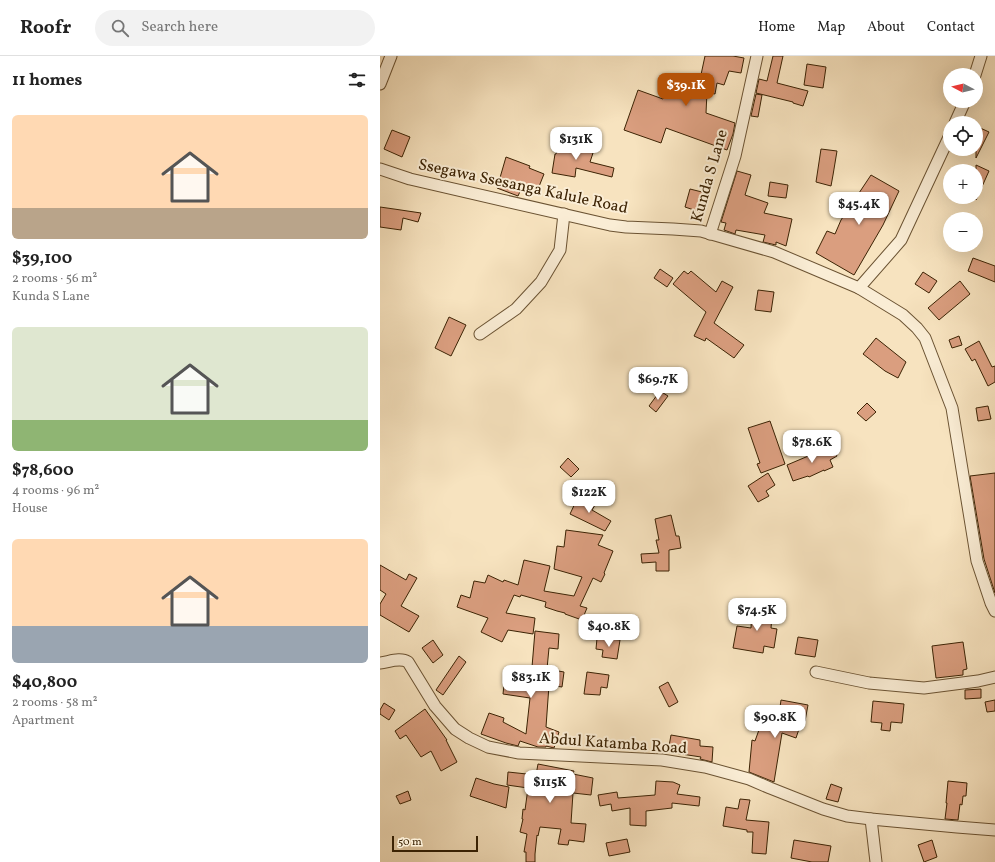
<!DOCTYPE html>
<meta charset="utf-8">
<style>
:root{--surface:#fff;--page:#f2f2f2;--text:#222;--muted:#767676;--line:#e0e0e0;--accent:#b45309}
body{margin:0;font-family:Vollkorn,serif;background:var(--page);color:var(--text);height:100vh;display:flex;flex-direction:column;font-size:15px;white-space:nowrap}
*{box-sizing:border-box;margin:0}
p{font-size:13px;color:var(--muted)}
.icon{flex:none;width:22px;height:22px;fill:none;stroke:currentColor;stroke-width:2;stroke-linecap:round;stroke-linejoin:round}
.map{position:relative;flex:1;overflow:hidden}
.panel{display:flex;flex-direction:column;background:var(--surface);width:380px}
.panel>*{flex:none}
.needle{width:26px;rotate:277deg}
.controls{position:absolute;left:563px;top:12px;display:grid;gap:8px}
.controls a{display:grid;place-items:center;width:40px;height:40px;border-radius:50%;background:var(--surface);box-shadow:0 4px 16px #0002;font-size:20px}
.scale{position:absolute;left:12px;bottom:10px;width:86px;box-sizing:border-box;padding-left:4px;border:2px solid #3c2304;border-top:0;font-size:11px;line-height:14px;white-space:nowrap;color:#3c2304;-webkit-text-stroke:3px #faedd5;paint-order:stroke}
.price{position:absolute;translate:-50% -34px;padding:0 9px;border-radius:8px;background:#fff;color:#222;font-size:13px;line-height:26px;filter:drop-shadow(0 1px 2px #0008)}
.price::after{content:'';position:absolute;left:50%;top:24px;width:12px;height:9px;margin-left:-6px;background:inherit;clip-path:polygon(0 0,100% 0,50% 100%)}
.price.active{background:var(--accent);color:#fff}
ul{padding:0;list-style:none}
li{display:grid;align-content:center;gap:8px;height:212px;padding:0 12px}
li span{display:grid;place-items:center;height:124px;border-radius:6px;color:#555}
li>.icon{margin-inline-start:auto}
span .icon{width:72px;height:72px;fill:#fffc;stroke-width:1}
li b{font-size:17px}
h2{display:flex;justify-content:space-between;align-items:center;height:48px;padding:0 12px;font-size:17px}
header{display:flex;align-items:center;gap:24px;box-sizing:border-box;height:56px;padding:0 20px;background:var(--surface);border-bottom:1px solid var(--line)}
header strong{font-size:19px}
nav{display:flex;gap:22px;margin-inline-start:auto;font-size:14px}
.search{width:280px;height:36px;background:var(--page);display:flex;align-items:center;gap:10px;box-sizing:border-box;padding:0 14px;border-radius:22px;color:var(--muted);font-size:15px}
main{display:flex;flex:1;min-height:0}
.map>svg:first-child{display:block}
</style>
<header>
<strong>Roofr</strong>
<div class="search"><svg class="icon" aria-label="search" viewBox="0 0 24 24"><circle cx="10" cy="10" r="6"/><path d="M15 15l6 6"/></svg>Search here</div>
<nav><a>Home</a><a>Map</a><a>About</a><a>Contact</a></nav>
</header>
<main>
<section class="panel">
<h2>11 homes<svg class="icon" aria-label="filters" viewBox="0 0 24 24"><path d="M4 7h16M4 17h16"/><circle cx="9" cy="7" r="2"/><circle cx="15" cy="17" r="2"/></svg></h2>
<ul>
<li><span style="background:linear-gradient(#ffd9b3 75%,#b9a48a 0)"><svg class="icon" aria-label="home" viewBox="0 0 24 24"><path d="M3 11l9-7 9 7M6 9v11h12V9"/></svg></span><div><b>$39,100</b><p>2 rooms · 56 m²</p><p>Kunda S Lane</p></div></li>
<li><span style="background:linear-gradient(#dfe7d0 75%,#8fb573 0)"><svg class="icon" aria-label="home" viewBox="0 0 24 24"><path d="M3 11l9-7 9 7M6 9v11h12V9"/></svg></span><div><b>$78,600</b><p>4 rooms · 96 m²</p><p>House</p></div></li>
<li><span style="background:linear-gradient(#ffd9b3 70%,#9aa5b1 0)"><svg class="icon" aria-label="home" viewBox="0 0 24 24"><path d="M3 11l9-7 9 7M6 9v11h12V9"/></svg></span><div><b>$40,800</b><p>2 rooms · 58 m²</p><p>Apartment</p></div></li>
</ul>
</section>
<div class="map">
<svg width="615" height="806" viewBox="0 0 615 806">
<rect width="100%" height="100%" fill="#f7e3bf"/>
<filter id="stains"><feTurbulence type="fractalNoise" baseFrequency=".005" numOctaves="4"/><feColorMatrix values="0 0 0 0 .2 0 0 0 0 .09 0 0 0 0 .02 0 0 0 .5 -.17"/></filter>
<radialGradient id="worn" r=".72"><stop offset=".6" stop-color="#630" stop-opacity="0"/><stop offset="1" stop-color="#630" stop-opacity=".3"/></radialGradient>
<g fill="#da9e7f" stroke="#3c2304">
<path d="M325,0H353L364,2L361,17L349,15L344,29L337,27L335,38L327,36L326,57L355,67L353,78L347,94L286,72L281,87L244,74L258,34L283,43L285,31L291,32L292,24L319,28Z"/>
<path d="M393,0H403L397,27L428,35L423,50L413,47V46L376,37L379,23L387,25Z"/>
<path d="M427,8L446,11L443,32L424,29Z"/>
<path d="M376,38L382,39L378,61L371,60Z"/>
<path d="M596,70L609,76L596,102Z"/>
<path d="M12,74L30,81L22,101L4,93Z"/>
<path d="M180,82L195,85L194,91L213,97L210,106L234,112L232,121L196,112L195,121L172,117L175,98H176Z"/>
<path d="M441,93L457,95L453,119L451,130L436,126Z"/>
<path d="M126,101L150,110L149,112L164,118L156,138L142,131L138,140L117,132Z"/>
<path d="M596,109L609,115L596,144Z"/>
<path d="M357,115L371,119L365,139L388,147L384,157L412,163L406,190L396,186V189L383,186L385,179L356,174L355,178L344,174L346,167L341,166Z"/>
<path d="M491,119L519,135L503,169L474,219L436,197L447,175L455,178L461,164Z"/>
<path d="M390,126L408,129L406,142L388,140Z"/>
<path d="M310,133L326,137L320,156L305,151Z"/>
<path d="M0,151L14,153L41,157L38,166L23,162L21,174L0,171Z"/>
<path d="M593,202L615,210V226L588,215Z"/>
<path d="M280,213L293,222L287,231L274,222Z"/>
<path d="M304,215L308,218L311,215L336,236L342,225L353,231L334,267L364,289L354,302L326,282L325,285L314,280L326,256L293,228Z"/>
<path d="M543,216L557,225L549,237L535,228Z"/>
<path d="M580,225L590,238L559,264L548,252Z"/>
<path d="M378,234L394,236L391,256L375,254Z"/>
<path d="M69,261L86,269L71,300L55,292Z"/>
<path d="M579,280L582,289L572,292L569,284Z"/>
<path d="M496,282L526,306L518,322L505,315L483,298Z"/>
<path d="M599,285L612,311L615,310V326L608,330L595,303L592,305L585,293Z"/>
<path d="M280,335L288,340L276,356L269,350Z"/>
<path d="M487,347L496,356L486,365L477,357Z"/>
<path d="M608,350L611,363L598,365L596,352Z"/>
<path d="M390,365L405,408L381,417L377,408L380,407L368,372Z"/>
<path d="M452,390L457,400L450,404L453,411L444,415V414L429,421L428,420L413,425L407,409Z"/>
<path d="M188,402L199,413L191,421L180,411Z"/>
<path d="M388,417L395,429L386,435L389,440L378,446L368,430Z"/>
<path d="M615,417V537L604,503L590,420Z"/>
<path d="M198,441L215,449L212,454L231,465L225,475L190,458Z"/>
<path d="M291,459L296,480H299L301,492L289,494V515H276V506L262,507L261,498L279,497L276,484H279L275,463Z"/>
<path d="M186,474L223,479L218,489L233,495L224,517L225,518L221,526L213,522L200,550L207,552L202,564L185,558V557L177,555L165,551L166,546L141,539L140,541L134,539L126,557L155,562L153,578L128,574L122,586L101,576L108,562L77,551L81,539L90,542L94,525L105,527L108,519L123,526L124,524L138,529L144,504L170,510L164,535L194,540L202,521L174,513L177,490L184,491Z"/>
<path d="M0,509L26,524L29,518L37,522L21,550L39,560L29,576L0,559V548L6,538L0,534Z"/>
<path d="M384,550H393L391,572L397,573L394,592L384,590L383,597L353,592L357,570L371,572L372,551L384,552Z"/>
<path d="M155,575L179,578L178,593L169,592L167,613L184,616L182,631L169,629L166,671L179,676L174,692L166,690V691H158L140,685L138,690L126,687L101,678L109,657L124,662L123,666L146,678L150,642L123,638L125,620L149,624L150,611H152Z"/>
<path d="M418,581L438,584L435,601L415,598Z"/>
<path d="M217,582L240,584L237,603L222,601L223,594L216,593Z"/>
<path d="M53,584L63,599L53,607L42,592Z"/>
<path d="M583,586L587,613L583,614V619L556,622L552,590Z"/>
<path d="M79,600L86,606L63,639L56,634Z"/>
<path d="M207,616L229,619L227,632L221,631L220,639L204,638Z"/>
<path d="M288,626L298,646L289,651L279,631Z"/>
<path d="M601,633V642L585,643V634Z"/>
<path d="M401,644L428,649L425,665L422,664L416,682L402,677L394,726L369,716L372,684L375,685L380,671L389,674L393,664L398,666Z"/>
<path d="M615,644V655L607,656L605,646Z"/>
<path d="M493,645L524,648L522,667L511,666L510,675L501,674L502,667L491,666Z"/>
<path d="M4,647L15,654L9,664L0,658V654Z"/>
<path d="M45,653L67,684H66L77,706L61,715L51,695L41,701L26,679L20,683L15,675Z"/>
<path d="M291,679L320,684V690L333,691L332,706L320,703L321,701L288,696Z"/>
<path d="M158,708L194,715L193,718L213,722L211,739L193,737L191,767L206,768L204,786L189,784L188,789L178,788L181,773L160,771L158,780L157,779L155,798V806H146V796H144L147,778L140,776L143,763H142L143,753L145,754L148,732L127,729L128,716L156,719Z"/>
<path d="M96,722L114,728L129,731L126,752L90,740Z"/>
<path d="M276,725L293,726L300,729L297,738L320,741L319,750L292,747V752L266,755V770L250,769V752L232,755L231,748L220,750L218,739L237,736L238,742L275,739Z"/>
<path d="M568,725L587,727L586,740H583L582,749L580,748L578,764L565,763L567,747H566Z"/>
<path d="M451,728L462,732L458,746L446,743Z"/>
<path d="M28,735L31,744L20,748L16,740Z"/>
<path d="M360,743L370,744L366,764L389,766L386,798L372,797L373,776H367V774L343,770L346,751L358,753Z"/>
<path d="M247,783L250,796L229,800L226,787Z"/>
<path d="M414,784L451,790L448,806H432L411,802Z"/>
<path d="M552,784L557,801L544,806L538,789Z"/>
</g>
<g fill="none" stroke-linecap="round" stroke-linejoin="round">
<defs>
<g id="street">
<path d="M595,19L601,0"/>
<path d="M0,28L11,0"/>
<path d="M575,67L585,45"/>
<path d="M0,113L30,123L230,169L246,171L293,173L321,175L394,196L479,232L523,259L537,272L545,282L572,352L597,505L611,547L615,555"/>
<path d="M330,178L355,100L377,0"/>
<path d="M479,232L521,184L570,79"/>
<path d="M100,278L136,253L161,226L180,194L184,158"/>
<path d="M0,607C9,606 20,601 28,606L55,650L75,673L89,682L108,691L139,697L282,704L325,711L369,723L390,732L443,753L467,760L491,763L577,771L615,774"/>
<path d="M436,616L489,627L544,632L598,625L615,621"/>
<path d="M491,763L496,806"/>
</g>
</defs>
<use href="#street" stroke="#6b5333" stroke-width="13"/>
<use href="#street" stroke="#faedd5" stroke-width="11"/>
</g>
<g text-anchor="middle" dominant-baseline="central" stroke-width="4" stroke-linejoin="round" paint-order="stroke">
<g font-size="16" fill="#3c2304" stroke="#faedd5">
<text transform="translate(330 120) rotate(-74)">Kunda S Lane</text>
<text transform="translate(143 131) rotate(12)">Ssegawa Ssesanga Kalule Road</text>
<text transform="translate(233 688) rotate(4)">Abdul Katamba Road</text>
</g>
</g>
<rect width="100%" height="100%" filter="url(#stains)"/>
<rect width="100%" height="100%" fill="url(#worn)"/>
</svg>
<div class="controls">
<a><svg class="needle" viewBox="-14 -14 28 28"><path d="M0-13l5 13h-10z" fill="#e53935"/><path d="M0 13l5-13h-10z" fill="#767676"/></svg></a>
<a><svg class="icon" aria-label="locate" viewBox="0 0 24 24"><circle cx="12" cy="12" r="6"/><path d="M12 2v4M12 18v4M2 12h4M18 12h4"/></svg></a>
<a>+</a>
<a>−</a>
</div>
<div class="scale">50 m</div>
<b class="price active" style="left:306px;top:51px">$39.1K</b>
<b class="price" style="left:196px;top:105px">$131K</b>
<b class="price" style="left:479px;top:170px">$45.4K</b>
<b class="price" style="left:278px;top:345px">$69.7K</b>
<b class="price" style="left:432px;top:408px">$78.6K</b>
<b class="price" style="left:209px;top:458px">$122K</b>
<b class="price" style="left:377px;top:576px">$74.5K</b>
<b class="price" style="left:229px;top:592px">$40.8K</b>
<b class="price" style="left:151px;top:643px">$83.1K</b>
<b class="price" style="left:395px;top:683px">$90.8K</b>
<b class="price" style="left:170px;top:748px">$115K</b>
</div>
</main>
